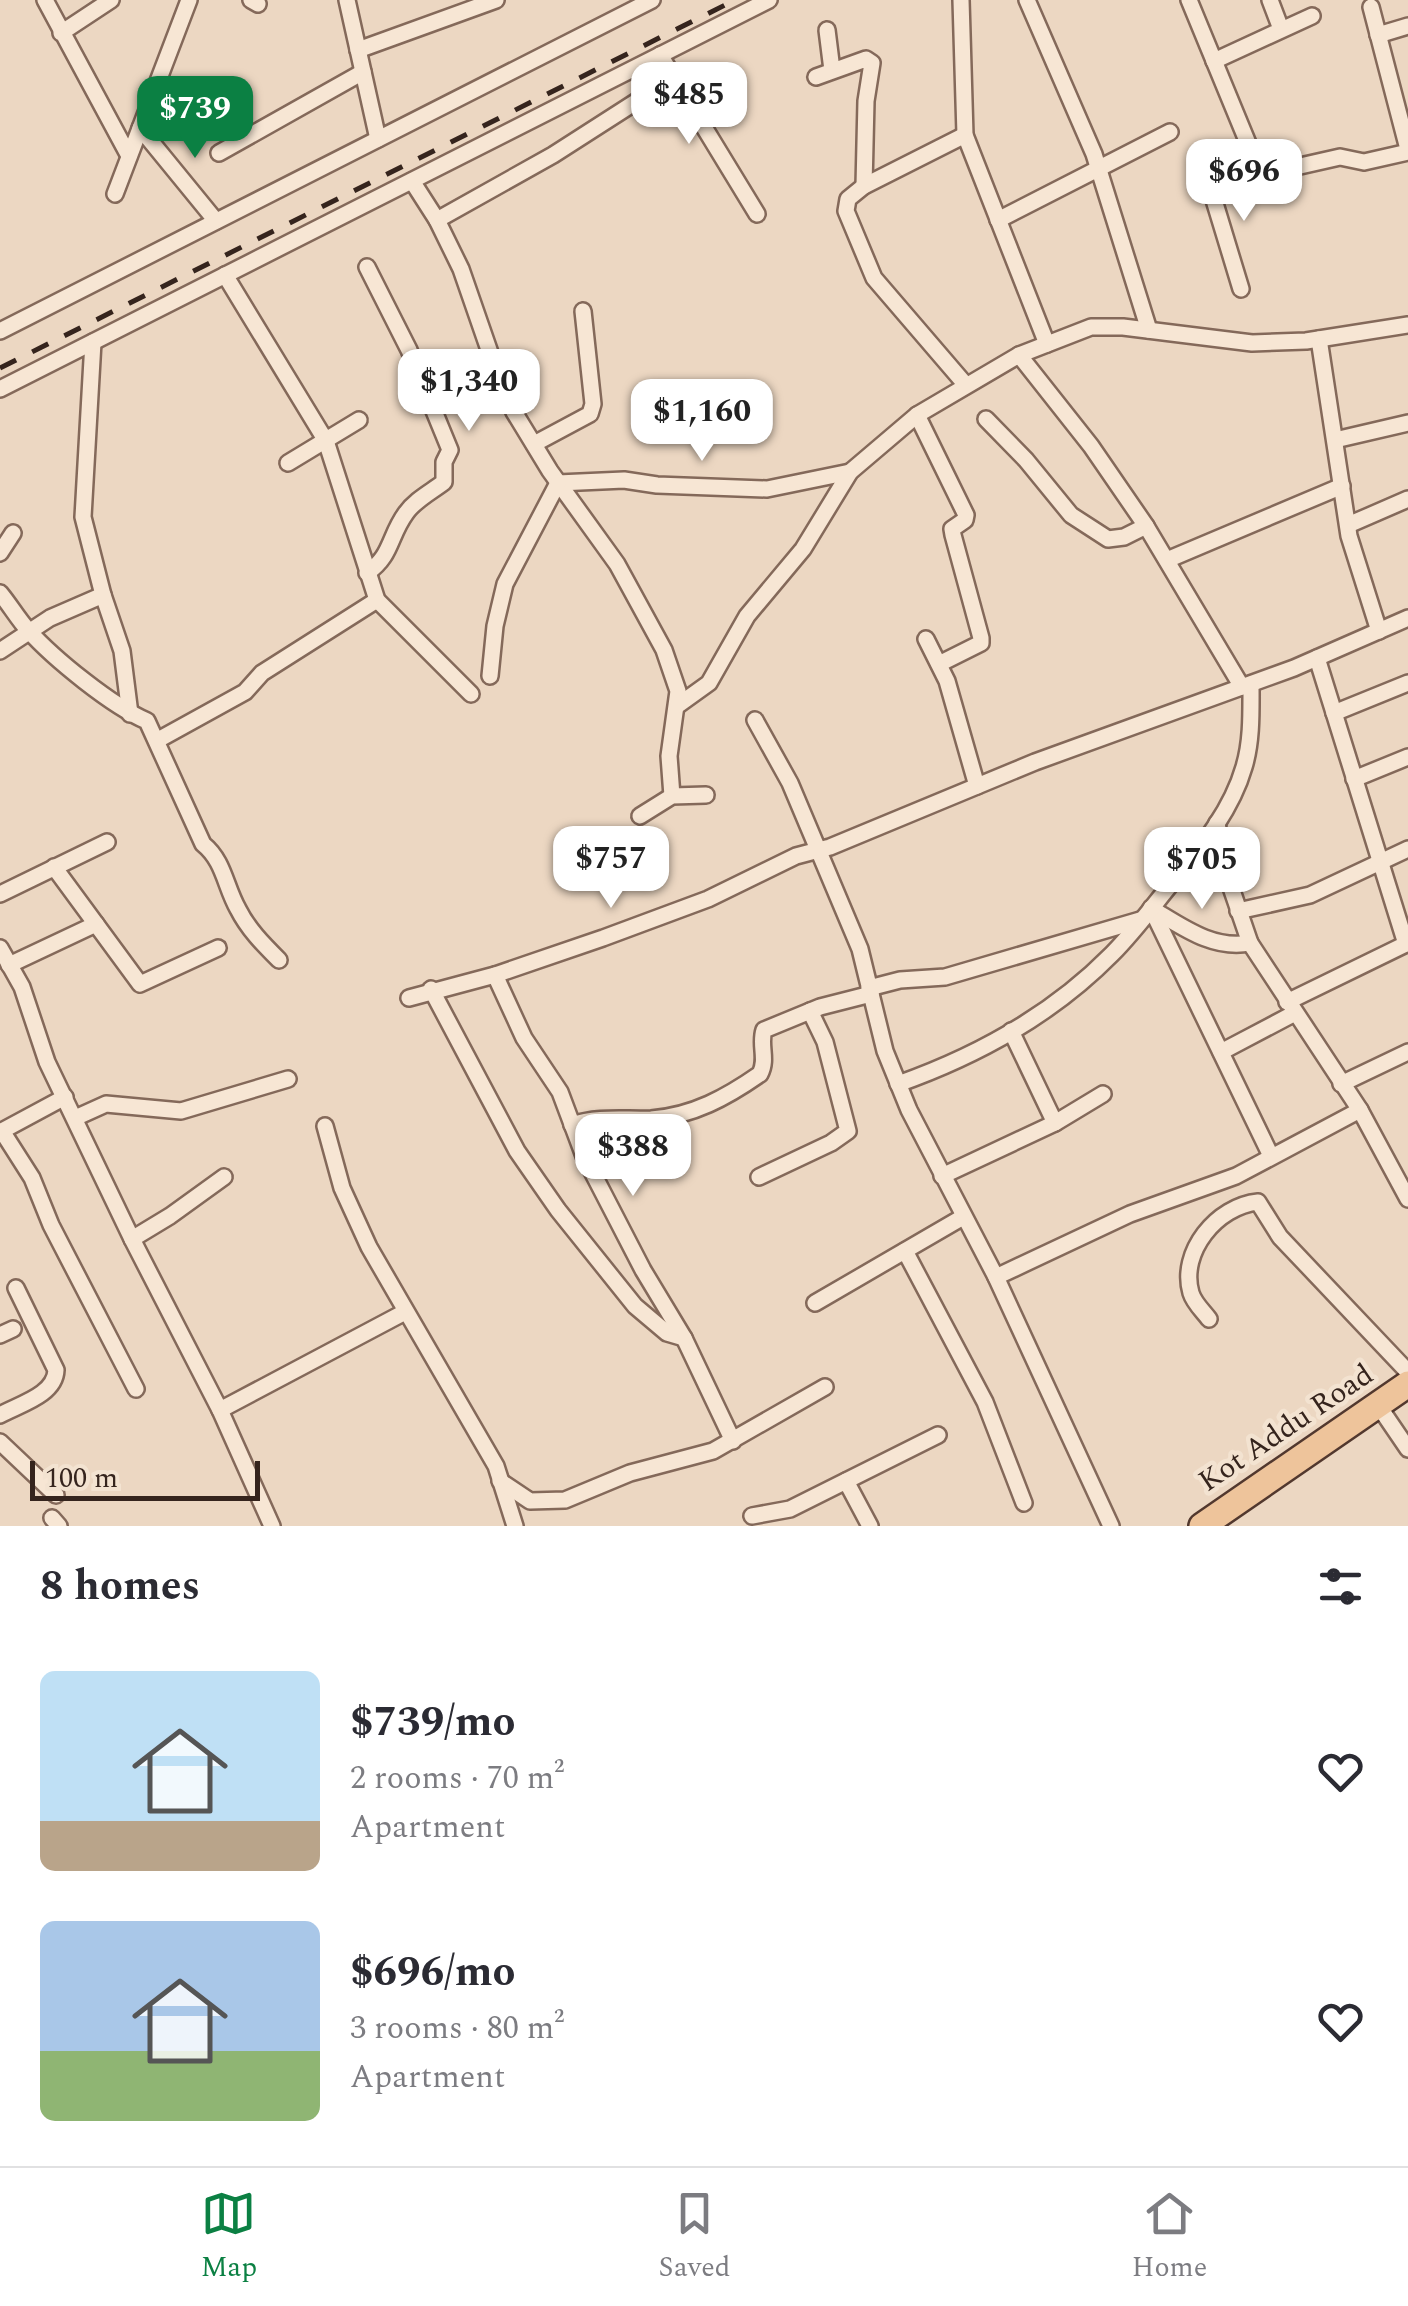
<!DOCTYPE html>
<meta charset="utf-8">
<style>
:root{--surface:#fff;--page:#f2f2f3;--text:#2b2b33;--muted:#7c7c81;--line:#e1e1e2;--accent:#0b8043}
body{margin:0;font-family:Spectral,serif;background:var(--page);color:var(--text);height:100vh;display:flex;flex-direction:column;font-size:38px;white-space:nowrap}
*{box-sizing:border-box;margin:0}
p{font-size:32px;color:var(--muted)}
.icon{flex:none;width:55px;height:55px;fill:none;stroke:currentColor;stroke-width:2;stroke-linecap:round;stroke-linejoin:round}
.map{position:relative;height:1526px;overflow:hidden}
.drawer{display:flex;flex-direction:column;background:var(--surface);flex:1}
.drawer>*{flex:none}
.scale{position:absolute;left:30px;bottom:25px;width:230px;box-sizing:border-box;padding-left:10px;border:5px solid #35241d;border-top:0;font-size:28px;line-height:35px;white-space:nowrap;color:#35241d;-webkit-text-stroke:8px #f3e3d1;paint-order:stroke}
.price{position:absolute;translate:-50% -85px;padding:0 22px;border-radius:20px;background:#fff;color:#222;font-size:32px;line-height:65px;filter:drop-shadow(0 2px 5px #0008)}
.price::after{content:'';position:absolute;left:50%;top:60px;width:30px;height:22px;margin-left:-15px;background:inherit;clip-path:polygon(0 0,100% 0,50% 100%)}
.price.on{background:var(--accent);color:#fff}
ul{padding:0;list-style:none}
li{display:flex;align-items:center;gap:30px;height:250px;padding:0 40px}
li span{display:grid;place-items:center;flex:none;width:280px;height:200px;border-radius:15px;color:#555}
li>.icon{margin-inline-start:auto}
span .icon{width:120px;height:120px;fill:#fffc;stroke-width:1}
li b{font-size:42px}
h2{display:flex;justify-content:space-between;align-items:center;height:120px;padding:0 40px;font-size:42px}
.tabs{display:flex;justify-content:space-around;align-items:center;height:140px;border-top:2px solid var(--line);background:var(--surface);font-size:28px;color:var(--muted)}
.tabs a{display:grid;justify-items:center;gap:5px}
.tabs .on{color:var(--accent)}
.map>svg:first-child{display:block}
</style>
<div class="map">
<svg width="1408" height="1526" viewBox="0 0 1408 1526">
<rect width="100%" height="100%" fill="#ecd7c2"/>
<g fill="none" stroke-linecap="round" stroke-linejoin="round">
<defs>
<g id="street">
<path d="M45,0L129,156"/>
<path d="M251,0L258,4"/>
<path d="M347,0L378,139"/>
<path d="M961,0L965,135L1047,344"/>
<path d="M1027,0L1094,154L1149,330"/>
<path d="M1189,0L1250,148V163L1256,172L1265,174L1340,157L1364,162L1408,152"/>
<path d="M1270,0L1281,29"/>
<path d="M1371,7L1408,149"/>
<path d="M827,30L832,70"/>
<path d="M61,33L111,0"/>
<path d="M1378,35L1408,26"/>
<path d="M358,50L496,0"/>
<path d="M660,55L757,214"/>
<path d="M1214,61L1312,16"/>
<path d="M816,77L866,59L872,63L866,101L864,186"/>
<path d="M140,128L216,221"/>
<path d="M219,153L363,72"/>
<path d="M412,181L437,220L461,269L496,370L514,412L550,471L617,564L664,650L678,691L669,756L672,796"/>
<path d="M115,194L189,0"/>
<path d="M437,220L553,155L673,78"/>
<path d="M998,220L1170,132"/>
<path d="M367,267L409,350L450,450L444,462V482C431,492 415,500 406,513C389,536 392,556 367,573"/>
<path d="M225,275L326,441L377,600L471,694"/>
<path d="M1241,289L1204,167L1250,148"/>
<path d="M0,331L652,0"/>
<path d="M1319,339L1349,536L1379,631"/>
<path d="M93,342L83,517L103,595L122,651L130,714"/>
<path d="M1019,355L1091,446L1146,526L1242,687"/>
<path d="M965,384L874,278L846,211L848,199L864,186L965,135"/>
<path d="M0,389L769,0"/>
<path d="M917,415L966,515L965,520L952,529L953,535L981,638V643L939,664"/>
<path d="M986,419L1026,460L1071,515L1108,539L1124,537L1146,526"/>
<path d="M1335,440L1408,423"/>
<path d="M534,444L590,414L593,404L583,311"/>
<path d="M288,463L359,420"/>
<path d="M558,483L624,480L657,485L767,489L850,472"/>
<path d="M1348,525L1408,499"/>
<path d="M0,553L13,533"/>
<path d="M1167,560L1342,486"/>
<path d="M0,593C10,605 18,619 28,630C54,659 112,706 147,721L203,844C224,861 225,886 238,909C248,929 263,944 279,960"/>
<path d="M926,639L947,681L977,786"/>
<path d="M0,651L50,618L103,595"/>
<path d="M1317,658L1406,944"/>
<path d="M490,676L495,626L505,584L558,483"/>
<path d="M677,706L709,683L747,616L803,549L850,472L917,415L1019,355L1091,327H1123L1252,343L1306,341L1408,325"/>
<path d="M1334,713L1408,683"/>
<path d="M755,720L790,783L860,949L885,1051L909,1110L996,1277L1111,1526"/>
<path d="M158,740L245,692L262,673L377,600"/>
<path d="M1354,779L1408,757"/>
<path d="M640,816L672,796L706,795"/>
<path d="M1217,823L1225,870L1250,943L1360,1110L1408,1199"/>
<path d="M54,867L140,984L218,948"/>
<path d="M0,894L107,842"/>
<path d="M1151,908L1271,1156"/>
<path d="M1154,910C1184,928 1214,950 1250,943"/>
<path d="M1238,911L1310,895L1408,849"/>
<path d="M0,948L22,987L47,1062L132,1239L220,1410L272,1526"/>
<path d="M9,965L96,924"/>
<path d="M495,975L524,1038L560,1092L584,1156L643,1270L684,1338L733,1441"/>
<path d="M869,988L900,980L945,977L1140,920"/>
<path d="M431,989L517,1151L558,1210L635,1306L667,1333L684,1338"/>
<path d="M409,998L495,975L603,938L708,899L796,856L830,847L1035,762L1294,668L1408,618"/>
<path d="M1287,1002L1408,943"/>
<path d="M1011,1031L1055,1123"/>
<path d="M1221,1052L1295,1013"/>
<path d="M898,1084C977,1056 1053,1014 1112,954C1136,930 1155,903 1176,878C1203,845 1232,809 1244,767C1252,741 1251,711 1251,684"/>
<path d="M1341,1084L1408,1052"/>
<path d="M75,1118L106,1104L181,1111L288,1079"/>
<path d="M572,1125C598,1116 625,1120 651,1119C693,1116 727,1097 760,1074C768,1059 759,1045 764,1030L820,1007L871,994"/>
<path d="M325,1126L342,1188L369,1247L496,1466L515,1526"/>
<path d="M2,1131L32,1178L51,1225L136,1389"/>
<path d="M0,1132L65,1097"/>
<path d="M942,1176L1055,1123L1103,1094"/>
<path d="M759,1177L831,1143L848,1131L825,1042L810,1011"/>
<path d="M132,1239L170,1216L224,1177"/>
<path d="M905,1251L985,1402L1024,1503"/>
<path d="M996,1277L1130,1214L1236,1176L1360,1110"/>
<path d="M815,1303L963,1217"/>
<path d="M1209,1319C1203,1311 1194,1303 1191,1293C1179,1252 1217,1206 1258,1202L1280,1237L1408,1372"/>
<path d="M0,1335L13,1329"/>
<path d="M1378,1405L1408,1449"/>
<path d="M220,1410L405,1312"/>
<path d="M0,1415C20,1404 55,1395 56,1370L16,1288"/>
<path d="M0,1442L56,1495"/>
<path d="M500,1481L530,1501L565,1500L630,1473L713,1451L825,1387"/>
<path d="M846,1481L870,1526"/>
<path d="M752,1516L790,1509L938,1435"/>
<path d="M52,1518L59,1526"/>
</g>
<path id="primary" d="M1202,1526L1408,1384"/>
</defs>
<use href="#street" stroke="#84695a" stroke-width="20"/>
<use href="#primary" stroke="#52382e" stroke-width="30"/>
<use href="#street" stroke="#f7e6d4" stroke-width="15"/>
<use href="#primary" stroke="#eec49b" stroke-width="25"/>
<path stroke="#35241d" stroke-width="5" stroke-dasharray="18 18" stroke-linecap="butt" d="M0,368L735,0"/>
</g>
<g text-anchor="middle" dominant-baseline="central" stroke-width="9" stroke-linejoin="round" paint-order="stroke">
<g font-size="30" fill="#35241d" stroke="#f3e3d1">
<text transform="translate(1286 1428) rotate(-34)">Kot Addu Road</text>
</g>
</g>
</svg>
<div class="scale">100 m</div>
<b class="price" style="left:689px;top:147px">$485</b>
<b class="price on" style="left:195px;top:161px">$739</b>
<b class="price" style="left:1244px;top:224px">$696</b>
<b class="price" style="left:469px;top:434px">$1,340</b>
<b class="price" style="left:702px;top:464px">$1,160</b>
<b class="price" style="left:611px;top:911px">$757</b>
<b class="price" style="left:1202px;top:912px">$705</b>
<b class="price" style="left:633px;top:1199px">$388</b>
</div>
<section class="drawer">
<h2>8 homes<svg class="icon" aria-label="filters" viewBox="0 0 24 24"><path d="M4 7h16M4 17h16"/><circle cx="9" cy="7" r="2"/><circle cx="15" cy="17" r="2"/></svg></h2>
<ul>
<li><span style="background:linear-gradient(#bfe0f5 75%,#b9a48a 0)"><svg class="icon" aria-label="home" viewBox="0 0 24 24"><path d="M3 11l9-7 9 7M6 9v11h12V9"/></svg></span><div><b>$739/mo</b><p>2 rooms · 70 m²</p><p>Apartment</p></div><svg class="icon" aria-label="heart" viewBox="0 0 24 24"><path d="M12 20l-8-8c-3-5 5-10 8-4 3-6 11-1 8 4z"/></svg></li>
<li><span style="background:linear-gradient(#a9c7e8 65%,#8fb573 0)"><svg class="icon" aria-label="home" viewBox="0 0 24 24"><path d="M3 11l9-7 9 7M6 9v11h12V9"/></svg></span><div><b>$696/mo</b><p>3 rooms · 80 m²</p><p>Apartment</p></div><svg class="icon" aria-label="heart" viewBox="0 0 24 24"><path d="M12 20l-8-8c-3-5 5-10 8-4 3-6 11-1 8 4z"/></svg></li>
</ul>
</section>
<nav class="tabs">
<a class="on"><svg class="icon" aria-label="map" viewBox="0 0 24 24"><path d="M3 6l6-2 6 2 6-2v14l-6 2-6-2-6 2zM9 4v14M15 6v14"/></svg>Map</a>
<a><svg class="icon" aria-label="saved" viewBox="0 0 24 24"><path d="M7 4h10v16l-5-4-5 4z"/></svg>Saved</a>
<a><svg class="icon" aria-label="home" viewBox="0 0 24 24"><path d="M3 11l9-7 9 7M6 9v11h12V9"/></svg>Home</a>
</nav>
